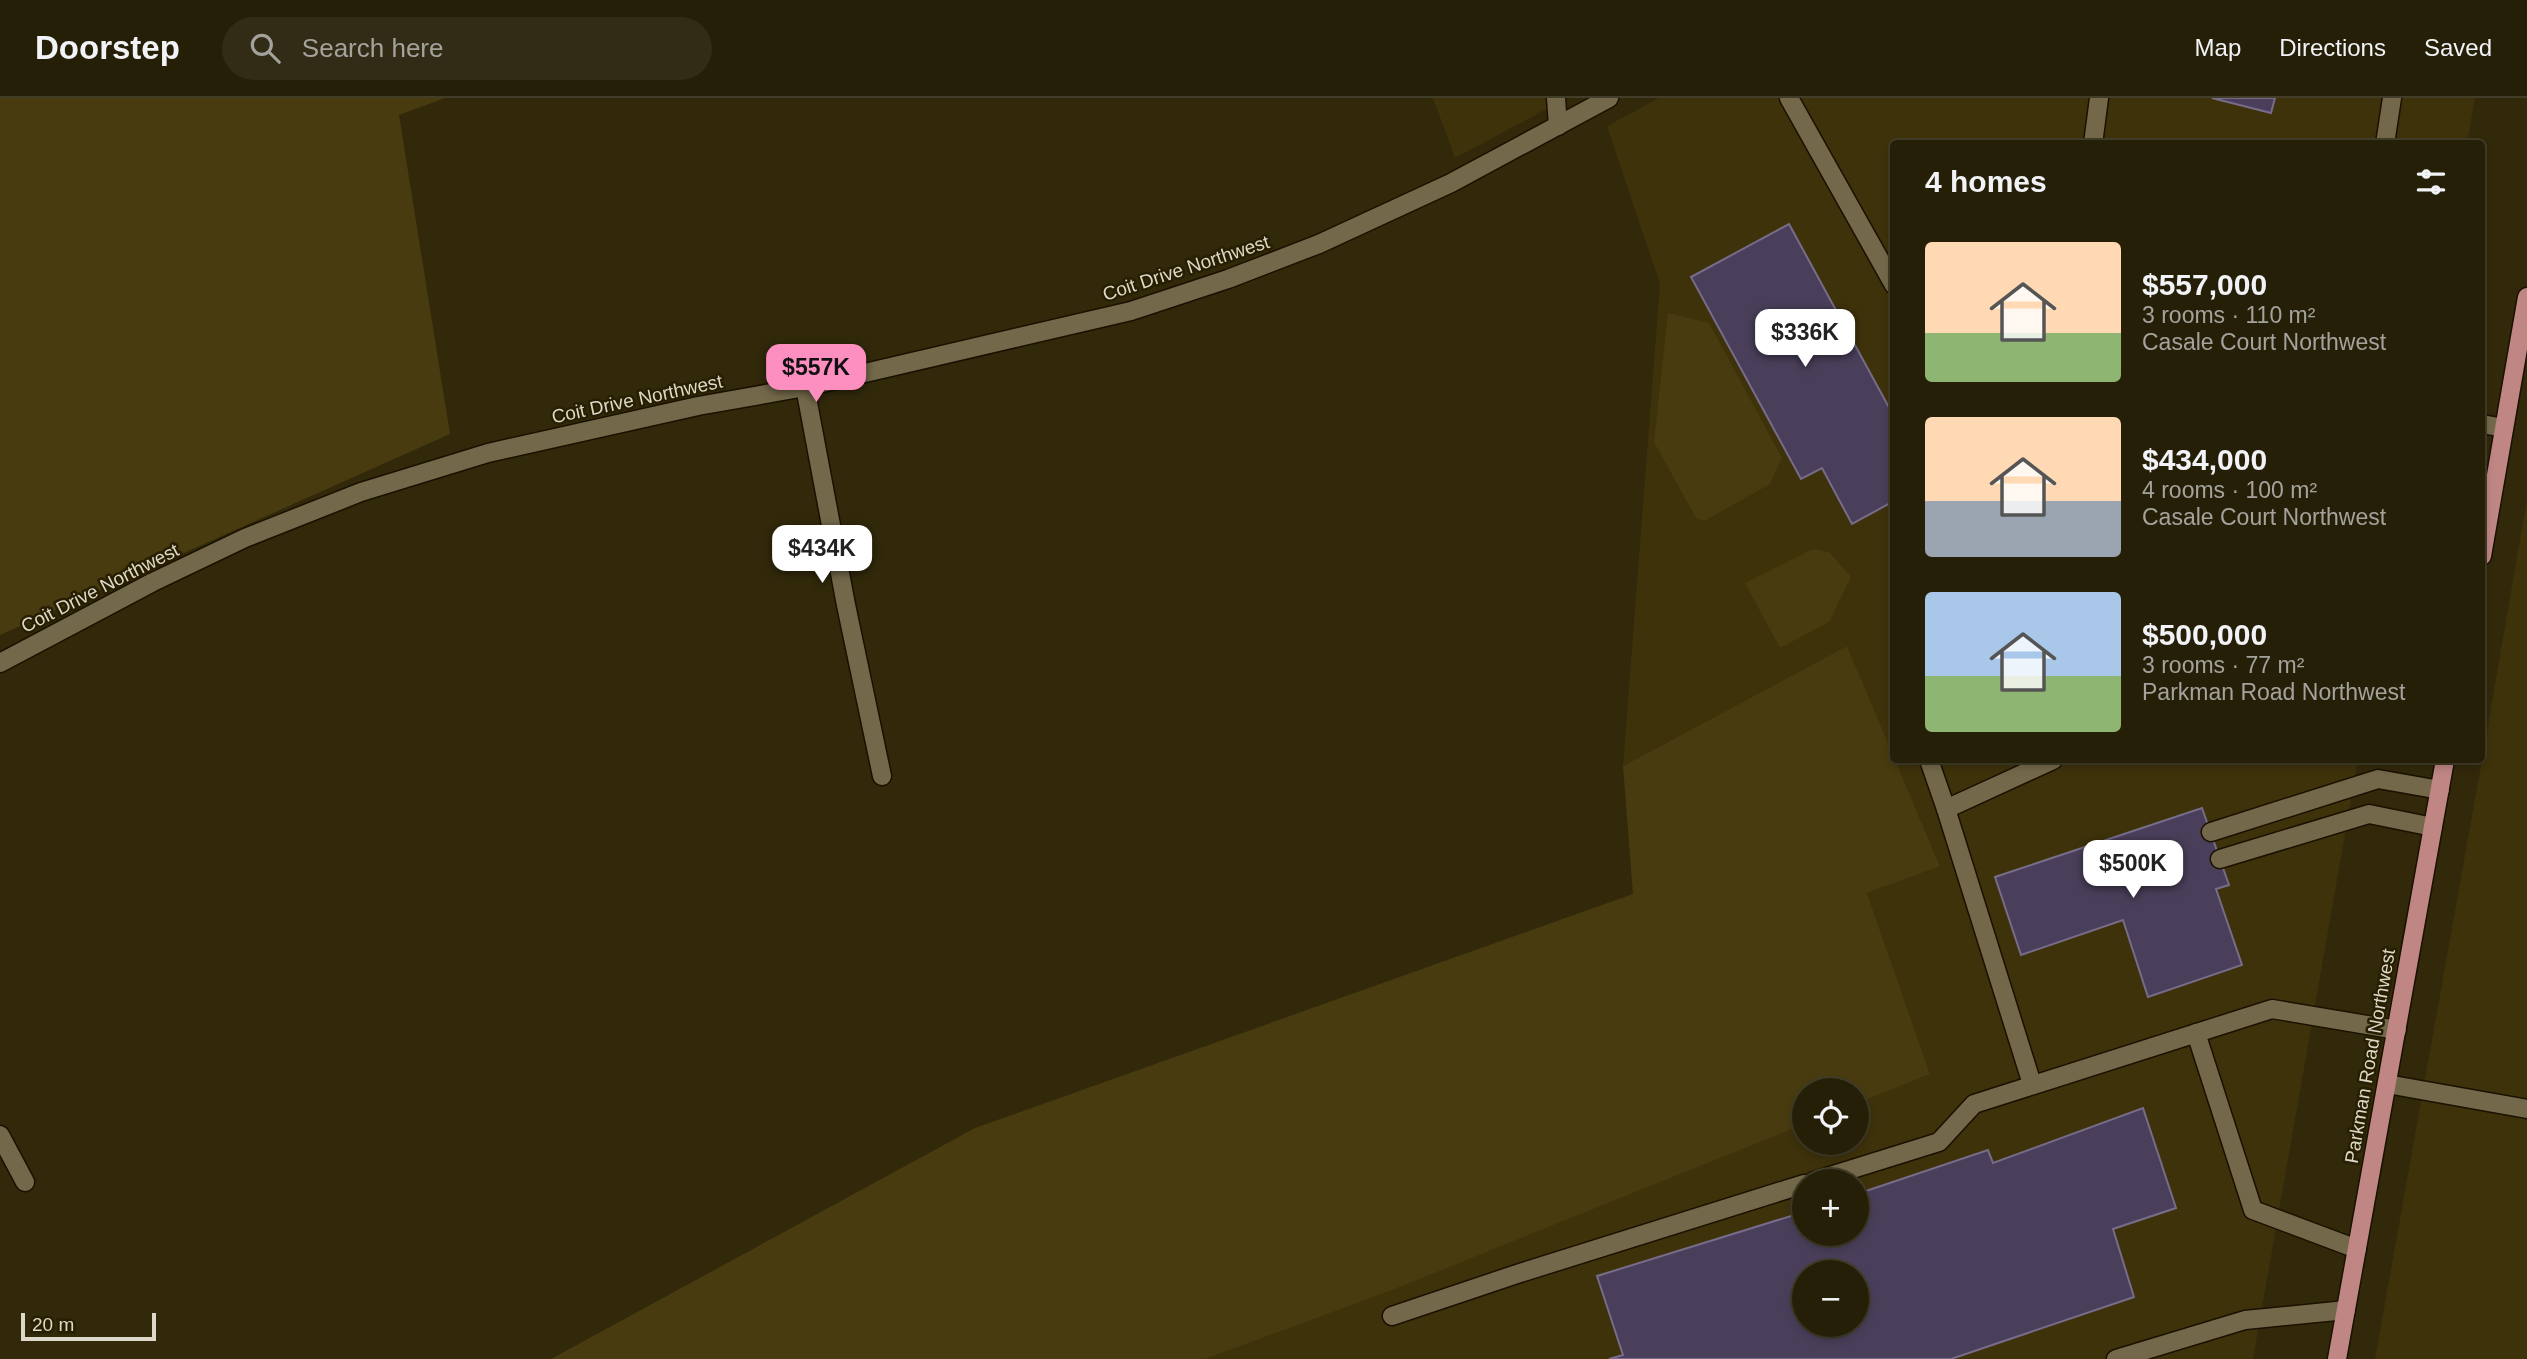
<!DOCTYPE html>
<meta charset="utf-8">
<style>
:root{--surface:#261f08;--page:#322c16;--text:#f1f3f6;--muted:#a4a29c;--line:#423d29;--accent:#fd8ec0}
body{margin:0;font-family:Arial,sans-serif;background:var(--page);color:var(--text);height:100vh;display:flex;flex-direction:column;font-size:26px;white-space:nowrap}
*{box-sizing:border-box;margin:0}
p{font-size:23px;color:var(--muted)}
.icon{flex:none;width:38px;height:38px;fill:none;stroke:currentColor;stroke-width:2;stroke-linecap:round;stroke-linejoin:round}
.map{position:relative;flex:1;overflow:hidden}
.drawer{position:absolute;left:1890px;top:42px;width:595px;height:623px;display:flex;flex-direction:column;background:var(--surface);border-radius:7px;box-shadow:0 4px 10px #0003,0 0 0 2px var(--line)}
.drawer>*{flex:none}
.controls{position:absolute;left:1792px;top:980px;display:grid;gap:14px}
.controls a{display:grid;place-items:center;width:77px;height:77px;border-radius:50%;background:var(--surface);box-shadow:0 4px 10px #0003,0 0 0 2px var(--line);font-size:35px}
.scale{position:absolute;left:21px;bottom:18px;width:135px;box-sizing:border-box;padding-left:7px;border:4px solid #ddd8c7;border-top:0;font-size:19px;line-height:24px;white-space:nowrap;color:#ddd8c7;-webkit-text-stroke:5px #281f02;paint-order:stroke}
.price{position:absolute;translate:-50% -60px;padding:0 16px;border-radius:14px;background:#fff;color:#222;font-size:23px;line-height:46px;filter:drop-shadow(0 2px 4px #0008)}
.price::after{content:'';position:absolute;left:50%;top:42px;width:21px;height:16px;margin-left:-10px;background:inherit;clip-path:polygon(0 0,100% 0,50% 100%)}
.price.on{background:var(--accent);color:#111}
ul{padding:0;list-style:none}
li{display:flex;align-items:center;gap:21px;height:175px;padding:0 35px}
li span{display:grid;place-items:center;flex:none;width:196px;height:140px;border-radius:7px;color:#555}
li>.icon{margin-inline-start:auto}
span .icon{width:84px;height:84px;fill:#fffc;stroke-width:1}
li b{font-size:30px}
h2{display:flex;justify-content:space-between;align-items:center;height:84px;padding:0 35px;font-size:30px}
header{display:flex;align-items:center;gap:42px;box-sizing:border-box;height:98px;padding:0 35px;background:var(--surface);border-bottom:2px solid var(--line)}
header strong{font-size:33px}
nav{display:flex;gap:38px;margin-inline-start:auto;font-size:24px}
.search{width:490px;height:63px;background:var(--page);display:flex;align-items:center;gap:18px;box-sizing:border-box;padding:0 24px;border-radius:38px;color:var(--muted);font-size:26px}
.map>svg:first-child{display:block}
</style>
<header>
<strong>Doorstep</strong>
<div class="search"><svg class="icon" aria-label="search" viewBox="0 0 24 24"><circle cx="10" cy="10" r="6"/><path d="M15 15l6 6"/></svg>Search here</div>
<nav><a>Map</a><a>Directions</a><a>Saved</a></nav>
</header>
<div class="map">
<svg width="2527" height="1261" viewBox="0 0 2527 1261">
<rect width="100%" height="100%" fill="#32290b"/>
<g fill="#3e320b" fill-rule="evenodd">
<path d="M1433,0H1567L1455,60Z"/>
<path d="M1659,0H2475L2467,45L1894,46L1893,658L1847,548L1623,668L1660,186L1607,28Z"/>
<path d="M2527,401V1261H2375L2482,662Z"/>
<path d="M1895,662H2358L2253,1261H1190L1804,1024V1045H1857V1004L1930,976L1867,795L1940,767ZM1804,1083H1857V1136H1804ZM1804,1174H1857V1227H1804Z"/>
</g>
<g fill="#483b0f">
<path d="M0,0H445L399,17L450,336L0,537Z"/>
<path d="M1668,215L1709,225L1782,360L1770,386L1704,423L1696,420L1654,344Z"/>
<path d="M1813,451L1829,454L1851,479L1829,524L1780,550L1745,485Z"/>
<path d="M1847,548L1940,768L1867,795L1930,976L1857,1005V992H1804V1026L1387,1194L1205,1261H551L975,1030L1633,796L1623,668Z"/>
</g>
<g fill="#493f5a" stroke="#776c8a" stroke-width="2" fill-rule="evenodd">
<path d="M2212,0H2275L2271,15Z"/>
<path d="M1789,126L1892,315L1894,314V403L1852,426L1822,370L1801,381L1691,179Z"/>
<path d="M2202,710L2229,787L2216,791L2242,867L2148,899L2123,822L2021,857L1995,779Z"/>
<path d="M2143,1010L2176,1110L2113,1131L2134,1199L1951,1261H1609L1623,1257L1597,1178L1804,1114V1136H1857V1096L1988,1052L1993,1065ZM1804,1174H1857V1227H1804Z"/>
</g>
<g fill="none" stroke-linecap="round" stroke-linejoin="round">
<defs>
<g id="service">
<path d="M1556,0L1558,28"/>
<path d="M1789,0L1894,187"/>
<path d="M2093,46L2099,0"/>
<path d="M2385,46L2392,0"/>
<path d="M2482,326L2504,330"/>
<path d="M1929,662L1946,711L2053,662"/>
<path d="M1946,711L2032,986"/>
<path d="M2211,734L2378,681L2440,692"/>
<path d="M2220,761L2369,716L2433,729"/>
<path d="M2196,935L2253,1112L2357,1151"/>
<path d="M2387,986L2527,1011"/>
<path d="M1814,1083L1939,1044L1974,1006L2272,911L2397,932"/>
<path d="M1392,1218L1517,1176L1804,1086"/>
<path d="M2116,1261L2245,1222L2346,1212"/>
</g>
<g id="minor">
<path d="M805,289L846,507L882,678"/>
<path d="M0,565L153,484L245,440L361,394L488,355L698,308L805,289L1131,213L1228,181L1319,146L1451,85L1609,0"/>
<path d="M0,1037L25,1084"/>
</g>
<g id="primary">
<path d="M2482,458L2527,199"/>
<path d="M2337,1261L2445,662"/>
</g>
</defs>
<use href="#service" stroke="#1a1100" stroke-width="21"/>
<use href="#minor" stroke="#1a1100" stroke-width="21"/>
<use href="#primary" stroke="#1a1100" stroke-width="21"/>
<use href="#service" stroke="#73694a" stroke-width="18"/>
<use href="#minor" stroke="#73694a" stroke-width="18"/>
<use href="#primary" stroke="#bf8684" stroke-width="18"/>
</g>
<g text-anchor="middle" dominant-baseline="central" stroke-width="5" stroke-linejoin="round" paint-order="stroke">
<g font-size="19" fill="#ddd8c7" stroke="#281f02">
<text transform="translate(1186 170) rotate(-18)">Coit Drive Northwest</text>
<text transform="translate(637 301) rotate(-12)">Coit Drive Northwest</text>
<text transform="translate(100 490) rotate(-27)">Coit Drive Northwest</text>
<text transform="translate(2370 958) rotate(-80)">Parkman Road Northwest</text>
</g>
</g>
</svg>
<div class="controls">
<a><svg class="icon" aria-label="locate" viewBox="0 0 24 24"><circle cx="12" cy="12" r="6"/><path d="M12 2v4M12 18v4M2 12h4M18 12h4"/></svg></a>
<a>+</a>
<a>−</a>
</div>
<div class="scale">20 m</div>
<b class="price" style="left:1805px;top:271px">$336K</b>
<b class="price on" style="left:816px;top:306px">$557K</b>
<b class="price" style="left:822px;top:487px">$434K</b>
<b class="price" style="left:2133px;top:802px">$500K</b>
<section class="drawer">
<h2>4 homes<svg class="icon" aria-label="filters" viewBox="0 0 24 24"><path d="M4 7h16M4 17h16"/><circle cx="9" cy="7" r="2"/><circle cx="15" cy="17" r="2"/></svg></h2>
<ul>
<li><span style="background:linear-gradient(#ffd9b3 65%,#8fb573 0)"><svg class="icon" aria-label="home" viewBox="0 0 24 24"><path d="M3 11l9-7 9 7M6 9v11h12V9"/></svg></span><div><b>$557,000</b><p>3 rooms · 110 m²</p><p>Casale Court Northwest</p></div></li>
<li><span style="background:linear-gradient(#ffd9b3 60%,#9aa5b1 0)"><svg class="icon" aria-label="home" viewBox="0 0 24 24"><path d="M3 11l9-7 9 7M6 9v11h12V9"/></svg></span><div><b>$434,000</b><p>4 rooms · 100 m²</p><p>Casale Court Northwest</p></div></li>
<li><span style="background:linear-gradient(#a9c7e8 60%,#8fb573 0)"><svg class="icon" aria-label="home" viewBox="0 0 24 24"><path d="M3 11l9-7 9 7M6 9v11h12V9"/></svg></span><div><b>$500,000</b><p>3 rooms · 77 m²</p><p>Parkman Road Northwest</p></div></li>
</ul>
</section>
</div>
